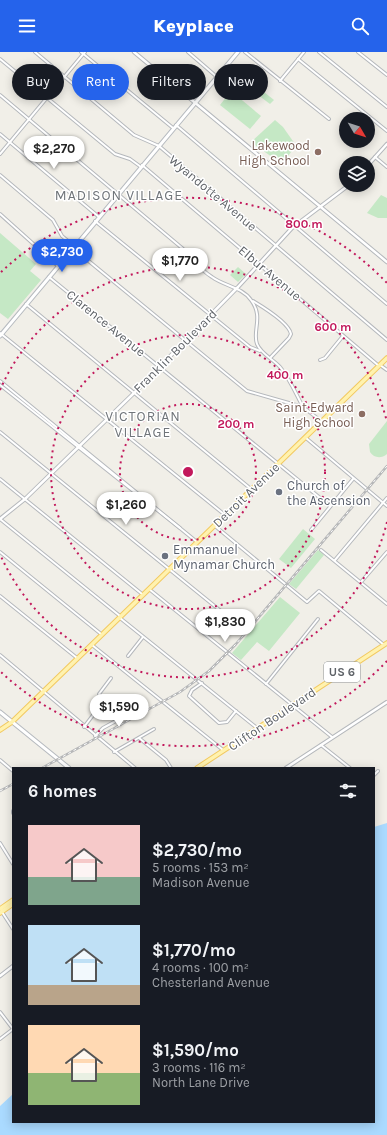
<!DOCTYPE html>
<meta charset="utf-8">
<style>
:root{--surface:#171b24;--page:#242831;--text:#f1f3f6;--muted:#9ea1a6;--accent:#2563eb}
body{margin:0;font-family:Karla,sans-serif;background:var(--page);color:var(--text);height:100vh;display:flex;flex-direction:column;font-size:15px;white-space:nowrap}
*{box-sizing:border-box;margin:0}
p{font-size:13px;color:var(--muted)}
.icon{flex:none;width:22px;height:22px;fill:none;stroke:currentColor;stroke-width:2;stroke-linecap:round;stroke-linejoin:round}
.map{position:relative;flex:1;overflow:hidden}
.sheet{position:absolute;left:12px;top:715px;width:363px;height:356px;display:flex;flex-direction:column;background:var(--surface);border-radius:0px;box-shadow:0 2px 10px #0003}
.sheet>*{flex:none}
.guide{position:absolute;left:12px;top:12px;width:363px;height:36px;display:flex;gap:8px}
.needle{width:26px;rotate:129deg}
.buttons{position:absolute;left:339px;top:60px;display:grid;gap:8px}
.buttons a{display:grid;place-items:center;width:36px;height:36px;border-radius:50%;background:var(--surface);box-shadow:0 2px 10px #0003;font-size:20px}
.price{position:absolute;translate:-50% -34px;padding:0 9px;border-radius:14px;background:#fff;color:#222;font-size:13px;line-height:26px;filter:drop-shadow(0 1px 2px #0008)}
.price::after{content:'';position:absolute;left:50%;top:24px;width:12px;height:9px;margin-left:-6px;background:inherit;clip-path:polygon(0 0,100% 0,50% 100%)}
.price.active{background:var(--accent);color:#fff}
ul{padding:0;list-style:none}
li{display:flex;align-items:center;gap:12px;height:100px;padding:0 16px}
li span{display:grid;place-items:center;flex:none;width:112px;height:80px;border-radius:0px;color:#555}
li>.icon{margin-inline-start:auto}
span .icon{width:48px;height:48px;fill:#fffc;stroke-width:1}
li b{font-size:17px}
h2{display:flex;justify-content:space-between;align-items:center;height:48px;padding:0 16px;font-size:17px}
.pill{padding:0 14px;border-radius:18px;background:var(--surface);box-shadow:0 2px 10px #0003;font-size:14px;line-height:36px}
.pill.active{background:var(--accent);color:#fff}
header{display:flex;justify-content:space-between;align-items:center;height:52px;padding:0 16px;background:var(--accent);color:#fff;font-size:18px;font-weight:800}
.map>svg:first-child{display:block}
</style>
<header><svg class="icon" aria-label="menu" viewBox="0 0 24 24"><path d="M4 6h16M4 12h16M4 18h16"/></svg>Keyplace<svg class="icon" aria-label="search" viewBox="0 0 24 24"><circle cx="10" cy="10" r="6"/><path d="M15 15l6 6"/></svg></header>
<div class="map">
<svg width="387" height="1083" viewBox="0 0 387 1083">
<rect width="100%" height="100%" fill="#f1efe8"/>
<g fill="#c5e8c5">
<path d="M235,17L254,32L251,36L231,21Z"/>
<path d="M254,32L274,48L270,52L250,37Z"/>
<path d="M231,39L261,64L250,77L220,53Z"/>
<path d="M275,68L283,75L295,92V95L284,109L279,110L251,90Z"/>
<path d="M381,143L387,146V166H378L367,161Z"/>
<path d="M0,181L36,212L30,219L41,228L8,267L0,261Z"/>
<path d="M238,215L246,222L238,230L230,223Z"/>
<path d="M387,369V402C381,407 374,406 370,400L369,392Z"/>
<path d="M303,477L315,487L291,516L279,507Z"/>
<path d="M318,498L324,503L296,537L289,532Z"/>
<path d="M280,545L300,561L269,599L257,590L241,608L232,601Z"/>
</g>
<path fill="#aadaff" d="M387,771V1083H0V1054L13,1042V1070H374V775Z"/>
<g fill="none" stroke-linecap="round" stroke-linejoin="round">
<defs>
<g id="minor">
<path d="M35,0L134,83L159,94L387,288"/>
<path d="M81,0L173,76"/>
<path d="M188,0L217,25"/>
<path d="M245,0L329,67"/>
<path d="M319,0L387,55"/>
<path d="M358,0L387,23"/>
<path d="M0,7L115,102L130,107L141,115"/>
<path d="M298,7L387,79"/>
<path d="M280,29L304,0"/>
<path d="M0,43L182,196C192,206 199,217 212,225C224,234 242,235 251,248C264,265 252,279 257,292C261,302 273,307 280,315C290,327 296,342 303,355"/>
<path d="M176,73L387,252"/>
<path d="M0,82L99,165"/>
<path d="M0,102L85,0"/>
<path d="M375,105L387,115"/>
<path d="M142,113L379,314"/>
<path d="M0,123L53,168L62,184L74,194"/>
<path d="M0,162L58,214"/>
<path d="M95,169L250,295L260,299"/>
<path d="M74,197L247,339L303,355L321,369"/>
<path d="M49,225L330,454"/>
<path d="M253,249C263,255 289,271 291,282L289,286L271,305"/>
<path d="M26,252L251,437"/>
<path d="M0,281L225,463"/>
<path d="M320,308L325,306L343,284"/>
<path d="M380,313L387,318"/>
<path d="M0,329L197,490"/>
<path d="M0,333L180,476"/>
<path d="M0,380L243,577"/>
<path d="M306,386L387,454"/>
<path d="M0,427L142,542"/>
<path d="M0,467L120,564"/>
<path d="M215,474L307,550L319,539L384,593"/>
<path d="M311,478L353,427"/>
<path d="M321,498L387,552"/>
<path d="M0,500L101,582"/>
<path d="M335,508L387,446"/>
<path d="M361,530L387,500"/>
<path d="M149,537L332,685"/>
<path d="M0,544L77,606"/>
<path d="M120,566L257,676"/>
<path d="M92,593L223,698"/>
<path d="M0,603L135,716"/>
<path d="M128,604L143,585"/>
<path d="M202,631L192,638L189,644L219,671L227,670L236,659"/>
<path d="M266,632L318,567"/>
<path d="M84,675L103,650L99,642L111,626"/>
<path d="M95,684L103,676L136,658"/>
<path d="M139,686L166,708L171,716"/>
<path d="M321,693L350,716"/>
<path d="M114,700L154,677"/>
<path d="M0,708L13,719"/>
<path d="M374,723L378,719"/>
<path d="M13,759V761"/>
<path d="M0,791L13,812"/>
<path d="M2,860L13,877"/>
<path d="M0,960L13,977"/>
<path d="M0,987L13,977"/>
</g>
<g id="tertiary">
<path d="M134,0L387,210"/>
<path d="M368,113L387,92"/>
<path d="M0,467L25,447L134,341L238,235L292,176L349,133"/>
<path d="M286,716L387,650"/>
<path d="M0,924L13,914"/>
</g>
<g id="secondary">
<path d="M0,284L238,0"/>
<path d="M0,660L69,716"/>
</g>
<g id="primary">
<path d="M0,678L12,670L387,306"/>
<path d="M197,716L387,591"/>
<path d="M0,857L13,848"/>
<path d="M0,861L13,852"/>
</g>
</defs>
<use href="#minor" stroke="#b5b8bc" stroke-width="4"/>
<use href="#tertiary" stroke="#b5b8bc" stroke-width="4.5"/>
<use href="#secondary" stroke="#b6babf" stroke-width="5"/>
<use href="#primary" stroke="#f2c960" stroke-width="5.5"/>
<use href="#minor" stroke="#fff" stroke-width="2"/>
<use href="#tertiary" stroke="#fff" stroke-width="2.5"/>
<use href="#secondary" stroke="#fff" stroke-width="3"/>
<use href="#primary" stroke="#fff2af" stroke-width="3.5"/>
<defs>
<g id="rail">
<path d="M42,716L180,640L209,619L236,592L387,414"/>
<path d="M0,739L13,732"/>
</g>
</defs>
<use href="#rail" stroke="#b6b7b8" stroke-width="2.5"/>
<use href="#rail" stroke="#fff" stroke-width="1" stroke-dasharray="3" stroke-linecap="butt"/>
</g>
<g fill="none" stroke="#c2185b" stroke-width="2" stroke-dasharray="2 4">
<circle cx="188" cy="420" r="68"/>
<circle cx="188" cy="420" r="137"/>
<path d="M387 470A205 205 0 0 1 0 502M0 338A205 205 0 0 1 387 370"/>
<path d="M387 609A274 274 0 0 1 1 620M1 220A274 274 0 0 1 387 231"/>
</g>
<g fill="#8d6e63" stroke="#fff" stroke-width="1.5">
<circle cx="318" cy="100" r="4"/>
<circle cx="362" cy="362" r="4"/>
</g>
<g fill="#6b7280" stroke="#fff" stroke-width="1.5">
<circle cx="279" cy="440" r="4"/>
<circle cx="165" cy="504" r="4"/>
</g>
<g text-anchor="middle" dominant-baseline="central" stroke-width="3" stroke-linejoin="round" paint-order="stroke">
<rect fill="#fff" stroke="#8f9295" stroke-width="1" x="324" y="610" width="36" height="20" rx="3"/>
<g font-size="12" font-weight="bold" fill="#5f6368">
<text x="342" y="620">US 6</text>
</g>
<g font-size="13" fill="#785e54" stroke="#fff" text-anchor="end">
<text x="310" y="93">Lakewood<tspan x="310" dy="15">High School</tspan></text>
<text x="354" y="355">Saint Edward<tspan x="354" dy="15">High School</tspan></text>
</g>
<g font-size="13" fill="#5f6368" stroke="#fff">
<text transform="translate(213 141) rotate(40)">Wyandotte Avenue</text>
<text transform="translate(270 221) rotate(40)">Elbur Avenue</text>
<text transform="translate(106 271) rotate(39)">Clarence Avenue</text>
<text transform="translate(175 299) rotate(-45)">Franklin Boulevard</text>
<text transform="translate(246 443) rotate(-44)">Detroit Avenue</text>
<text transform="translate(272 667) rotate(-34)">Clifton Boulevard</text>
</g>
<g font-size="13" fill="#5b616d" stroke="#fff" text-anchor="start">
<text x="287" y="433">Church of<tspan x="287" dy="15">the Ascension</tspan></text>
<text x="173" y="497">Emmanuel<tspan x="173" dy="15">Mynamar Church</tspan></text>
</g>
<g font-size="14" letter-spacing="1" fill="#70757a" stroke="#fff">
<text x="119" y="143">MADISON VILLAGE</text>
<text x="143" y="364">VICTORIAN<tspan x="143" dy="16">VILLAGE</tspan></text>
</g>
</g>
<circle cx="188" cy="420" r="6" fill="#c2185b" stroke="#fff" stroke-width="2"/>
<g font-size="12" text-anchor="middle" font-weight="bold" fill="#c2185b" stroke="#fff" stroke-width="3" stroke-linejoin="round" paint-order="stroke">
<text x="304" y="176">800 m</text>
<text x="333" y="279">600 m</text>
<text x="285" y="327">400 m</text>
<text x="236" y="376">200 m</text>
</g>
</svg>
<div class="buttons">
<a><svg class="needle" viewBox="-14 -14 28 28"><path d="M0-13l5 13h-10z" fill="#e53935"/><path d="M0 13l5-13h-10z" fill="#9ea1a6"/></svg></a>
<a><svg class="icon" aria-label="layers" viewBox="0 0 24 24"><path d="M12 4l9 5-9 5-9-5zM3 14l9 5 9-5"/></svg></a>
</div>
<b class="price" style="left:54px;top:118px">$2,270</b>
<b class="price active" style="left:62px;top:221px">$2,730</b>
<b class="price" style="left:180px;top:230px">$1,770</b>
<b class="price" style="left:126px;top:474px">$1,260</b>
<b class="price" style="left:225px;top:591px">$1,830</b>
<b class="price" style="left:119px;top:676px">$1,590</b>
<div class="guide">
<a class="pill">Buy</a>
<a class="pill active">Rent</a>
<a class="pill">Filters</a>
<a class="pill">New</a>
</div>
<section class="sheet">
<h2>6 homes<svg class="icon" aria-label="filters" viewBox="0 0 24 24"><path d="M4 7h16M4 17h16"/><circle cx="9" cy="7" r="2"/><circle cx="15" cy="17" r="2"/></svg></h2>
<ul>
<li><span style="background:linear-gradient(#f6c9c9 65%,#7fa58c 0)"><svg class="icon" aria-label="home" viewBox="0 0 24 24"><path d="M3 11l9-7 9 7M6 9v11h12V9"/></svg></span><div><b>$2,730/mo</b><p>5 rooms · 153 m²</p><p>Madison Avenue</p></div></li>
<li><span style="background:linear-gradient(#bfe0f5 75%,#b9a48a 0)"><svg class="icon" aria-label="home" viewBox="0 0 24 24"><path d="M3 11l9-7 9 7M6 9v11h12V9"/></svg></span><div><b>$1,770/mo</b><p>4 rooms · 100 m²</p><p>Chesterland Avenue</p></div></li>
<li><span style="background:linear-gradient(#ffd9b3 60%,#8fb573 0)"><svg class="icon" aria-label="home" viewBox="0 0 24 24"><path d="M3 11l9-7 9 7M6 9v11h12V9"/></svg></span><div><b>$1,590/mo</b><p>3 rooms · 116 m²</p><p>North Lane Drive</p></div></li>
</ul>
</section>
</div>
